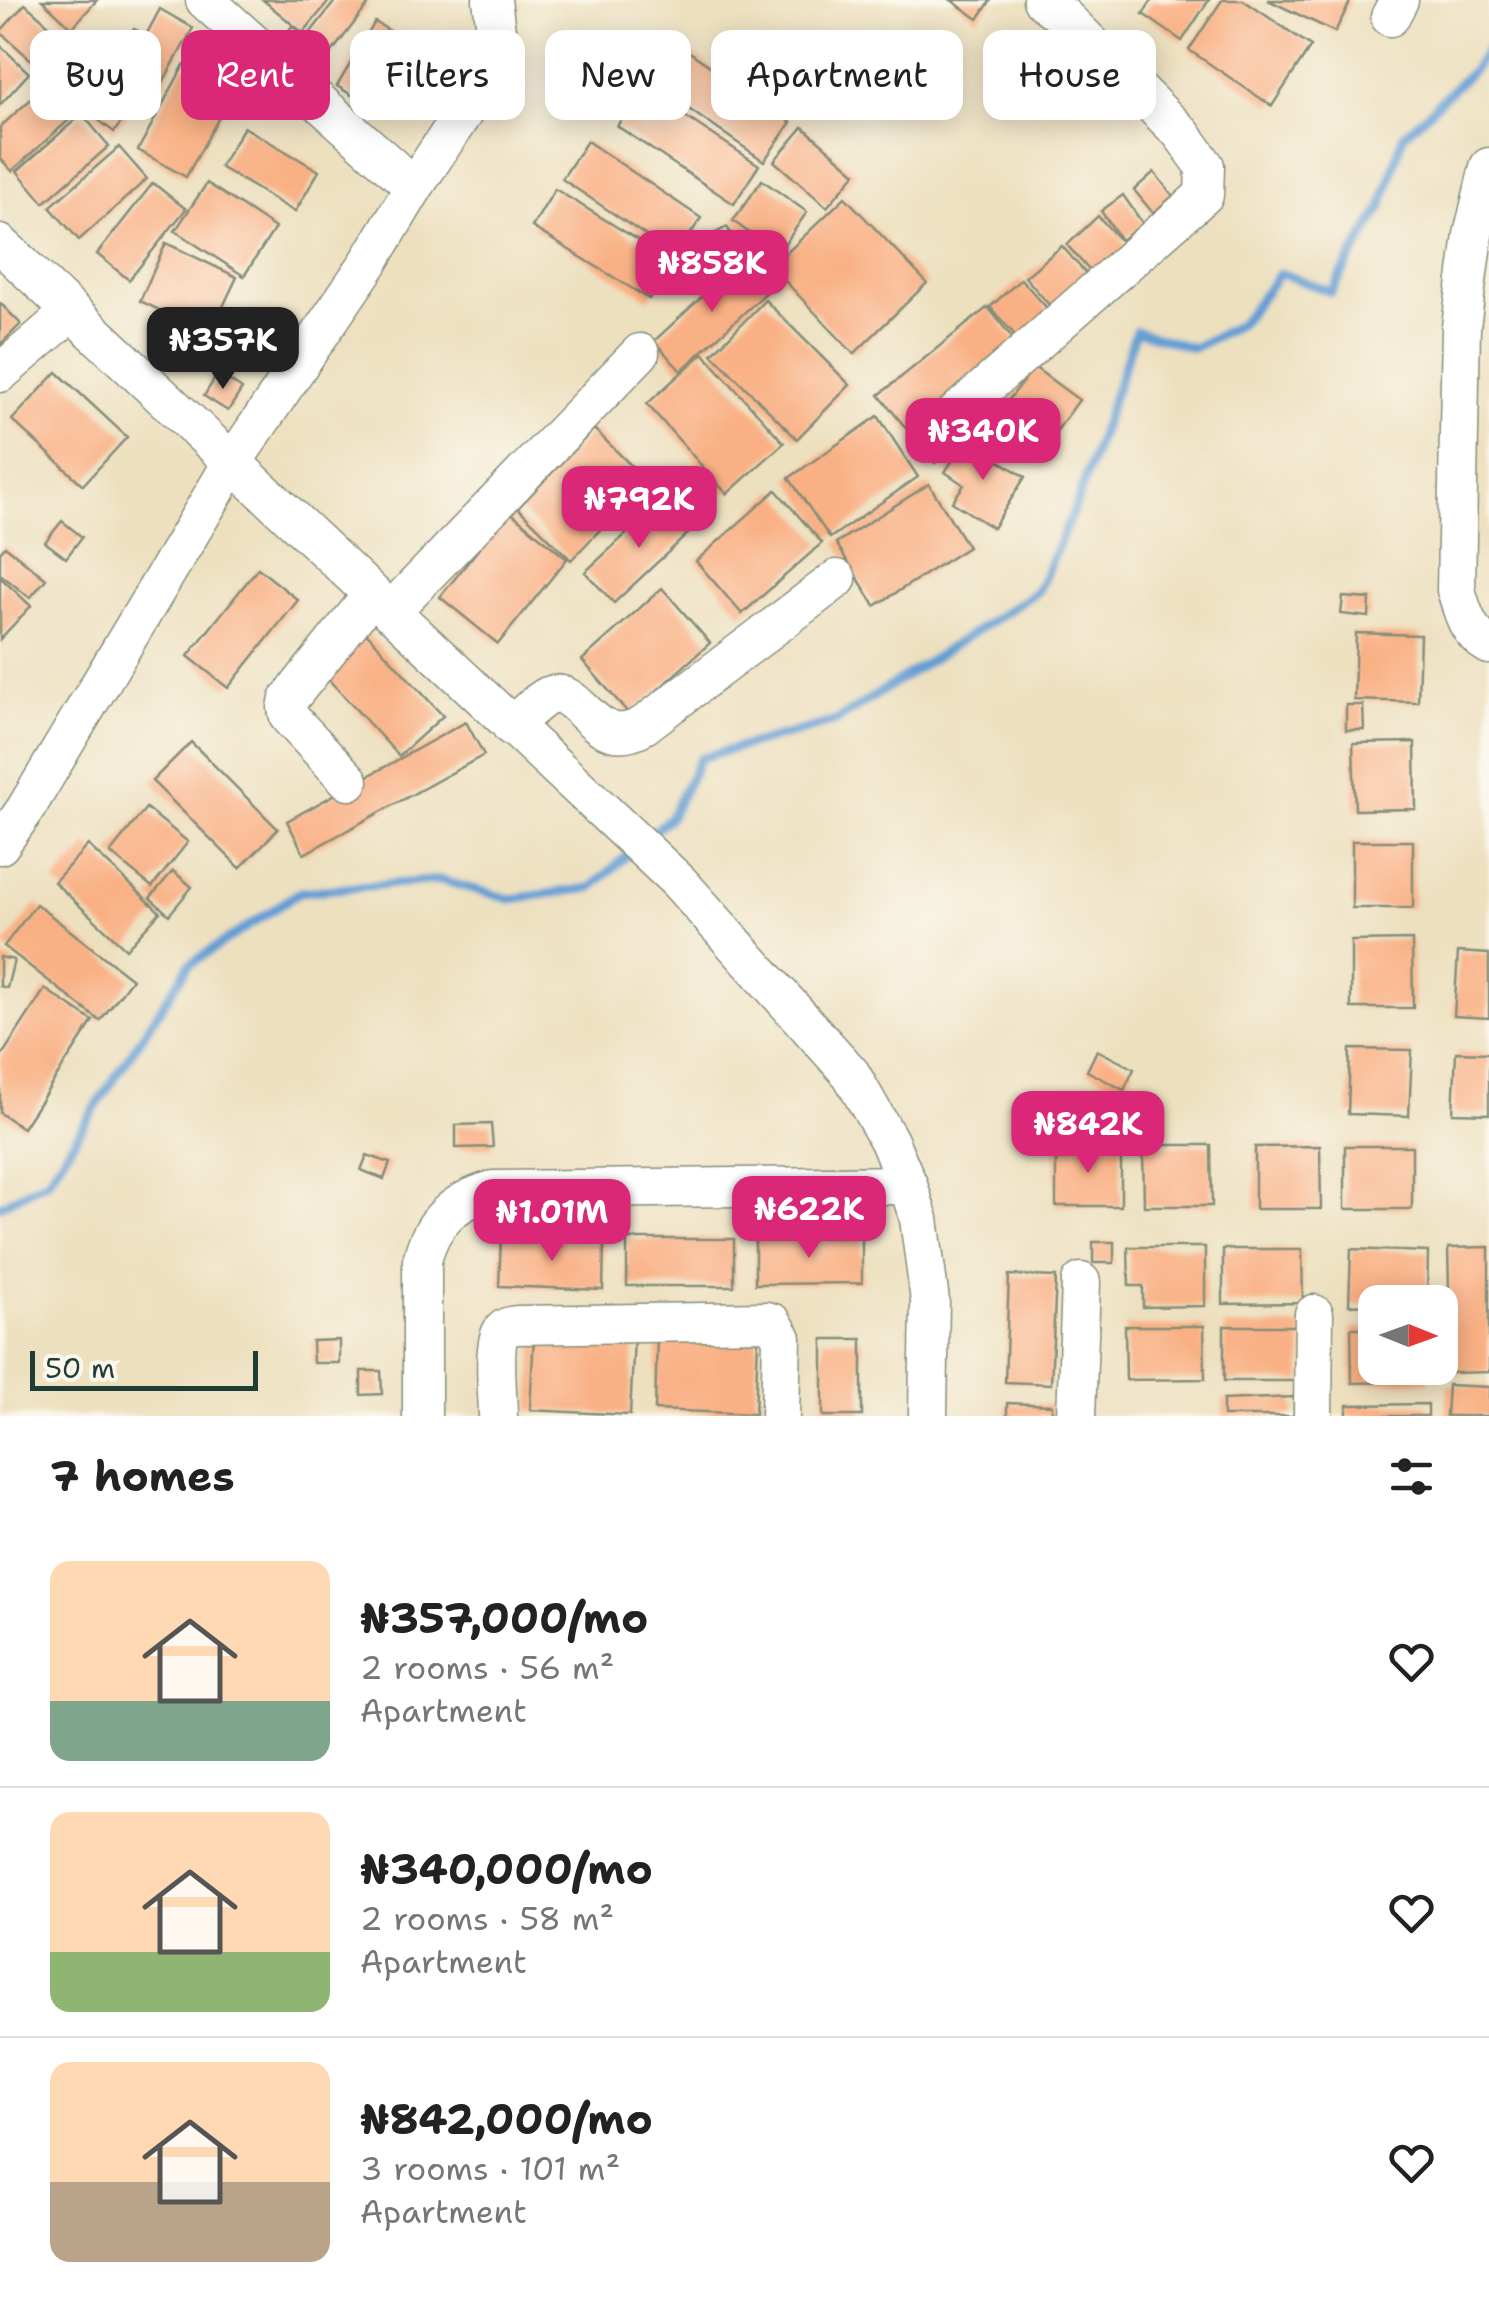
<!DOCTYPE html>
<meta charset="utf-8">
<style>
:root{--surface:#fff;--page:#f6f6f6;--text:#222;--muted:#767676;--line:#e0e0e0;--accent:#db2777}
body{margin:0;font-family:"Shantell Sans",sans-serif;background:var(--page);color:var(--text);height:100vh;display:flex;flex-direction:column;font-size:38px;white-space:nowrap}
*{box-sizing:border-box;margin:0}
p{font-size:32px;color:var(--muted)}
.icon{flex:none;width:55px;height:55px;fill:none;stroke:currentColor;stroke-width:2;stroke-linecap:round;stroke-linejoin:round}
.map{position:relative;height:1416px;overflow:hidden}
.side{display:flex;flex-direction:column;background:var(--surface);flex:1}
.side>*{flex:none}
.banner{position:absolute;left:30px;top:30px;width:1430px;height:90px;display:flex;gap:20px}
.needle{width:65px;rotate:91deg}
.tools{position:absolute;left:1358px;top:1285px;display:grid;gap:20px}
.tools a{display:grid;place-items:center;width:100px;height:100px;border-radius:20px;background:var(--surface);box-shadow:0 5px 25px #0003;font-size:50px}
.scale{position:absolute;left:30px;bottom:25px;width:228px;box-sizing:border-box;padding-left:10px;border:5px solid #1f3d34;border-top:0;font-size:28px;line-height:35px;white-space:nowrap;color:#1f3d34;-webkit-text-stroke:8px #fbf7ec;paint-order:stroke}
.price{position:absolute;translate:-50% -85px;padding:0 22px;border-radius:20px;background:var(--accent);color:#fff;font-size:32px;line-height:65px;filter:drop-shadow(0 2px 5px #0008)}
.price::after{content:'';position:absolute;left:50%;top:60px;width:30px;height:22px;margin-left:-15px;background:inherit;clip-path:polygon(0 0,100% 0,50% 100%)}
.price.current{background:#222;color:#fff}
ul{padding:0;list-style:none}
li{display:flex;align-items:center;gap:30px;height:250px;padding:0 50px}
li+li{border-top:2px solid var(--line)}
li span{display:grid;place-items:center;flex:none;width:280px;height:200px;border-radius:20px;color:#555}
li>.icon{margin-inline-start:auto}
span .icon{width:120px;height:120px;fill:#fffc;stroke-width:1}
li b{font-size:42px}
h2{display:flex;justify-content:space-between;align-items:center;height:120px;padding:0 50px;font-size:42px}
.chip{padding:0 35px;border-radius:20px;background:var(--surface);box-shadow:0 5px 25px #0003;font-size:35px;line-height:90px}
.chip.current{background:var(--accent);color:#fff}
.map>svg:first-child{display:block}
</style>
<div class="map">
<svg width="1489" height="1416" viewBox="0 0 1489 1416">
<rect width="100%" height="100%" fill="#fbf7ec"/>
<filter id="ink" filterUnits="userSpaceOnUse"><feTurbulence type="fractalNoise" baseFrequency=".01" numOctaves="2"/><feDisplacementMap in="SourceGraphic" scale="20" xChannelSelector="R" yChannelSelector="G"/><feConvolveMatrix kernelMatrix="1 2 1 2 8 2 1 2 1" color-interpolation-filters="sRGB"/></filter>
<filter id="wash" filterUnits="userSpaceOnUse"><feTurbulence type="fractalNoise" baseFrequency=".0048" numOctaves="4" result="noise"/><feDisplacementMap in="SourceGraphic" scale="40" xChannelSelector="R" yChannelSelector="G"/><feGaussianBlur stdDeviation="2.25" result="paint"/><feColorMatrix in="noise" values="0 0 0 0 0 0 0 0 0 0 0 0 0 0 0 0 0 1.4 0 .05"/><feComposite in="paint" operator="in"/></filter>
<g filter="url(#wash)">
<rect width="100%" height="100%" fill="#ede0bf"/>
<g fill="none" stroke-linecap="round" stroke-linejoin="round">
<g stroke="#649ed4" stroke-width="9">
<path d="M646,839L671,816L700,758L836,721L1038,591L1076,505L1136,331L1193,348L1240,324L1280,273L1331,292L1382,207L1403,136L1473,70L1489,47"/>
<path d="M0,1206L48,1180L189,965L300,892L440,880L510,899L591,888L634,849"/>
</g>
</g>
<g id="blocks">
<g fill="#f9b084">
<path d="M42,0H97L72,28Z"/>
<path d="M263,0H330L303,33Z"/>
<path d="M336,0H362L368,5L312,78L275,49L292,26L307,37Z"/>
<path d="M951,0H991L978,19Z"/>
<path d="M1152,0H1209L1182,41L1143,14Z"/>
<path d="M1222,0H1243L1311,46L1272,106L1189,50Z"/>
<path d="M1268,0H1351L1335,32Z"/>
<path d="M25,4L73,46L48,75L0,32Z"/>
<path d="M160,9L193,28L157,93L112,67L134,29L146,35Z"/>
<path d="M375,22L413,45L375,109L337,86Z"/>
<path d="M675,42L791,122L764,161L648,81Z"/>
<path d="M0,45L29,73L0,105Z"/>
<path d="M85,50L143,94L114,132L56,87Z"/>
<path d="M184,65L233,92L186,177L138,150Z"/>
<path d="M51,81L78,112L12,171L0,158V127Z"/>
<path d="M642,88L759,165L734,204L617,126Z"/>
<path d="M82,114L109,146L44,203L17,171Z"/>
<path d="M244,127L319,171L295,212L220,167Z"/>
<path d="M803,127L856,173L827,207L774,161Z"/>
<path d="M587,141L701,218L676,256L562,179Z"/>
<path d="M119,147L147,179L79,240L50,207Z"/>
<path d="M1154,172L1173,196L1153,213L1134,190Z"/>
<path d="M762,180L807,212L778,254L733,221Z"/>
<path d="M153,183L186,209L129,280L97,254Z"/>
<path d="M207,183L275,228L244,276L175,231Z"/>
<path d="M555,189L672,261L649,299L532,227Z"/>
<path d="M1123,195L1143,224L1121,240L1101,211Z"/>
<path d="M845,197L927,283L854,354L772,267Z"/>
<path d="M1098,216L1128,249L1096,278L1067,245Z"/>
<path d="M727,227L739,247L711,263L699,242Z"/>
<path d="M166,243L237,277L210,334L140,301Z"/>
<path d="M1062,246L1094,283L1057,314L1025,277Z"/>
<path d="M743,259L770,289L681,371L654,341Z"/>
<path d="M1021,279L1053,315L1022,343L990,307Z"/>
<path d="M765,300L850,385L797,439L712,354Z"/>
<path d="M0,303L21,324L0,345Z"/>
<path d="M988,307L1018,345L910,433L879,395Z"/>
<path d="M703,353L784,443L727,494L647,404Z"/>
<path d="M1034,367L1079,400L1047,444L1001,410Z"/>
<path d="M57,372L127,437L83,485L12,420Z"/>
<path d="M218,373L242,389L228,411L204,396Z"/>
<path d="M936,414L959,434L935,463L912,443Z"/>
<path d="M878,416L918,477L830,538L789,478Z"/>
<path d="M594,429L647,481L571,560L518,508Z"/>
<path d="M966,440L1025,477L993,528L952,502L964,485L945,472Z"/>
<path d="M929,484L968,547L875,606L836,543Z"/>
<path d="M776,490L822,543L742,614L696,561Z"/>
<path d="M665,498L693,529L614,603L585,572Z"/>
<path d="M509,511L567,559L498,644L440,597Z"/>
<path d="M62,521L82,537L66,558L45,542Z"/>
<path d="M5,546L46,579L30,598L0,574V552Z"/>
<path d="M258,568L298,600L228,688L188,656Z"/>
<path d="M0,577L31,606L0,639Z"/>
<path d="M662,588L710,643L630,715L582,660Z"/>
<path d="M1343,597L1370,599L1369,617L1341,614Z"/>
<path d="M361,627L443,716L399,756L318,668Z"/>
<path d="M1356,633L1420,635L1418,702L1354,700Z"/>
<path d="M1346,705H1363L1364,730H1346Z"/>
<path d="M466,722L484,755L304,854L287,821Z"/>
<path d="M191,742L278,829L240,868L152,781Z"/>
<path d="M1415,742L1416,809L1355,810L1353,743Z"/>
<path d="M146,808L188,842L152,887L110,853Z"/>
<rect x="1352" y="841" width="61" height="67"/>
<path d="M88,845L160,912L126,949L54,882Z"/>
<path d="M173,871L192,887L169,915L150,898Z"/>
<path d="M36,904L132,979L100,1021L4,946Z"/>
<path d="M1412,940L1413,1008H1351V941Z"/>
<path d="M1458,952L1489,954V1018L1454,1016Z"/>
<path d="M0,957L14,960L7,988L0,986Z"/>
<path d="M45,989L93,1021L23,1128L0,1113V1058Z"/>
<path d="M1350,1049L1412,1050L1409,1116L1348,1114Z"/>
<path d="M1097,1050L1134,1069L1124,1090L1087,1071Z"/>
<path d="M1456,1052L1489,1053V1114L1453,1113Z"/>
<path d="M491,1124L493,1147L456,1148V1125Z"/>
<rect x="1056" y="1145" width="65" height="61"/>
<path d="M1143,1145H1211L1212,1206H1144Z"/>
<path d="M1320,1146L1321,1209H1255V1147Z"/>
<rect x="1345" y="1146" width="67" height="63"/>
<path d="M367,1155L390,1163L384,1179L361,1170Z"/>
<path d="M862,1237V1283L755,1284V1239Z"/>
<path d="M501,1238L604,1242L603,1290L499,1286Z"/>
<rect x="627" y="1239" width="107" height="47"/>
<rect x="1093" y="1242" width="21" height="21"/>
<path d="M1128,1247H1205V1306L1143,1307V1286H1129Z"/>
<path d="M1489,1247V1372L1451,1373L1448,1248Z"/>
<path d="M1223,1249H1302L1303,1303L1223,1304Z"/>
<path d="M1351,1249L1428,1252L1427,1302L1349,1305Z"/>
<path d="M1009,1275L1056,1277L1051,1384L1005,1382Z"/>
<path d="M1125,1326H1204L1205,1379L1126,1380Z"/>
<rect x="1224" y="1326" width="78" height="55"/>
<path d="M1351,1328H1375V1368H1429V1382L1352,1383Z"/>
<path d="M534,1334L634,1338L630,1415L530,1410Z"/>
<path d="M657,1336L758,1340L755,1414L655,1410Z"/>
<rect x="823" y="1339" width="39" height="77"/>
<path d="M339,1340V1363H313L312,1341Z"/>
<path d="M361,1371H381L382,1394L361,1395Z"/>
<path d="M1448,1385L1489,1387V1416H1446Z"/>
<path d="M1294,1397V1416H1223V1400Z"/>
<path d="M1007,1403L1052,1405V1416H1007Z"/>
<path d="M1428,1404V1416H1347V1405Z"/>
</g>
</g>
</g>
<g filter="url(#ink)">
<use href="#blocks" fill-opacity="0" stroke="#868e7a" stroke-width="2.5"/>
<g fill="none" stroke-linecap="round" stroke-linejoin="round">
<defs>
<g id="minor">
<path d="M205,0L414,187"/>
<path d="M1390,17L1399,0"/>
<path d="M1489,167L1473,235L1461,327L1456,590C1463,613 1467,632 1489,645"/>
<path d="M0,244L679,882L851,1074L889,1141L908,1185L919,1219L930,1301L928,1416"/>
<path d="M0,373L71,312"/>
<path d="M956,413L1204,195L1205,166L1181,133L1065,18L1042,0"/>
<path d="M390,612L640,353"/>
<path d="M511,726C521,718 537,701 548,696C582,683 593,755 644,725L837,579"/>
<path d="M349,781L289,717L287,708L289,699L372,595"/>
<path d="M0,845L25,810L232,463L369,262L414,187L475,95L496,30L492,0"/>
<path d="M422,1416V1261C431,1221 454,1201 493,1190L908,1185"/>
<path d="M498,1416C498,1398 492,1344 502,1331C506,1326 511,1326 517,1325L767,1321L773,1323L782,1338L780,1416"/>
<path d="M1076,1416L1081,1282"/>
<path d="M1313,1416L1314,1314"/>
</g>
</defs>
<use href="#minor" stroke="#868e7a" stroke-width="41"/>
<use href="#minor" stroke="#fff" stroke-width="38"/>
</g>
</g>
</svg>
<div class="tools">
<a><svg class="needle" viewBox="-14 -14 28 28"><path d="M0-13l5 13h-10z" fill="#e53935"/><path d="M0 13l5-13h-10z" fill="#767676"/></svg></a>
</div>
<div class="scale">50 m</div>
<b class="price" style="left:712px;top:315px">₦858K</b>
<b class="price current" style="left:223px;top:392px">₦357K</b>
<b class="price" style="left:983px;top:483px">₦340K</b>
<b class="price" style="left:639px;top:551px">₦792K</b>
<b class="price" style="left:1088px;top:1176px">₦842K</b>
<b class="price" style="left:809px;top:1261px">₦622K</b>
<b class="price" style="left:552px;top:1264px">₦1.01M</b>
<div class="banner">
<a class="chip">Buy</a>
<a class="chip current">Rent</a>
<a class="chip">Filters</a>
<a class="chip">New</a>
<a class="chip">Apartment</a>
<a class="chip">House</a>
</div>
</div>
<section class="side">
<h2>7 homes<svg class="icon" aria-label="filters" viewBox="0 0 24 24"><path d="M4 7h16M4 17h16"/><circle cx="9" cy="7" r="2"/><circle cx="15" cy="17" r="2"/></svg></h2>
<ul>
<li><span style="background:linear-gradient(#ffd9b3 70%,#7fa58c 0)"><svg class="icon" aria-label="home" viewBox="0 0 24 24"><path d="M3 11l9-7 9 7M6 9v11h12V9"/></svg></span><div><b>₦357,000/mo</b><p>2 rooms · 56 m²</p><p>Apartment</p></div><svg class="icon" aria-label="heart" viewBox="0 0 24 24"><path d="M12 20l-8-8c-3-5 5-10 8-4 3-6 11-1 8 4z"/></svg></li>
<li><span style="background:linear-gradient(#ffd9b3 70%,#8fb573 0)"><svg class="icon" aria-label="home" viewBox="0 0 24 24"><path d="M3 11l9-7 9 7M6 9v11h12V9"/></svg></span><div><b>₦340,000/mo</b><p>2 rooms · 58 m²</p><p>Apartment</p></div><svg class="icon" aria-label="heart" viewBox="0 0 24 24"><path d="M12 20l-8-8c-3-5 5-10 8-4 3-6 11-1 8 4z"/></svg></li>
<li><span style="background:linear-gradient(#ffd9b3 60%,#b9a48a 0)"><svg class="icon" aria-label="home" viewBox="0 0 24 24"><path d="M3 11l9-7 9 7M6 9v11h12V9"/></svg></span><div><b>₦842,000/mo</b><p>3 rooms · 101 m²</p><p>Apartment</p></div><svg class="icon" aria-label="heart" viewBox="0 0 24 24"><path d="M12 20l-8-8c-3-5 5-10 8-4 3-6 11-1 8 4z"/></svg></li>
</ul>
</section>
